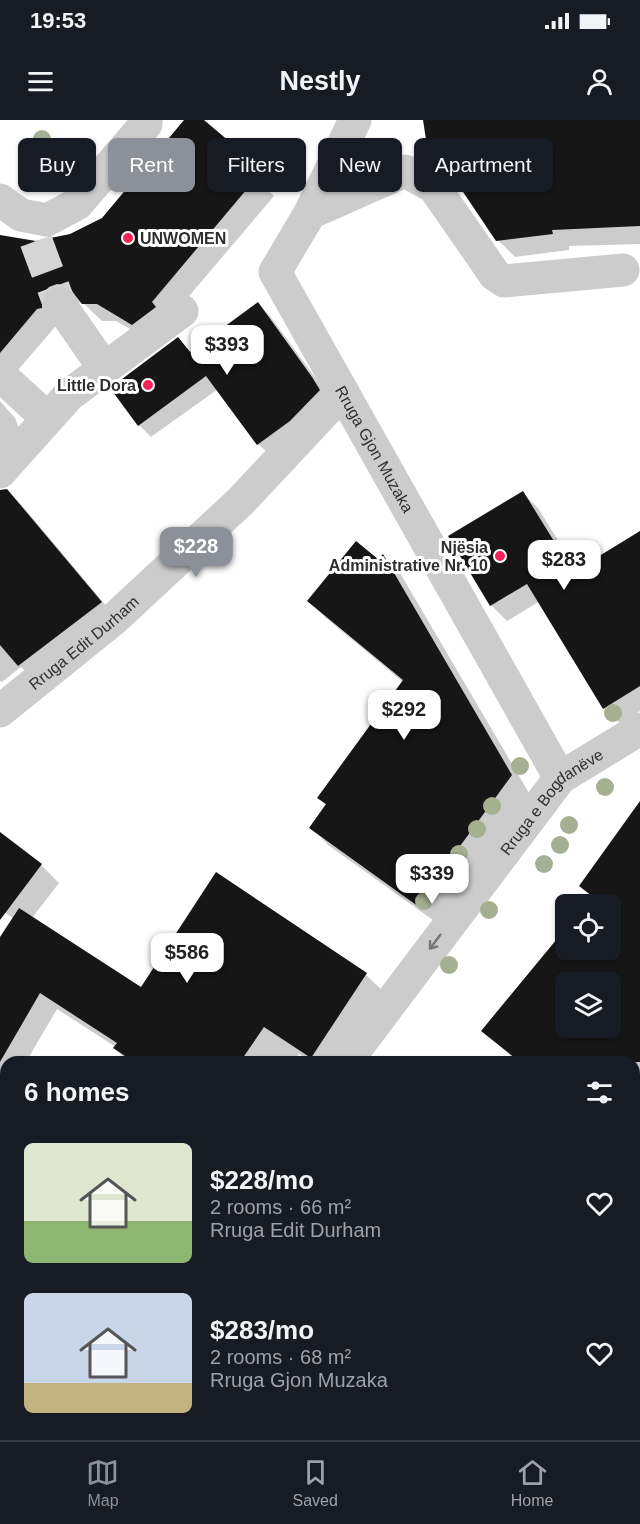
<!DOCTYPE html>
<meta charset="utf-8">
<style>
:root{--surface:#171b24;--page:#20242c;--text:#f1f3f6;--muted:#9ea1a6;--line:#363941;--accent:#8c9099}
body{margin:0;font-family:Helvetica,sans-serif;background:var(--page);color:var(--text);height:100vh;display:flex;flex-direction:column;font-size:22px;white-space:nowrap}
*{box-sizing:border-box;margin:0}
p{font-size:20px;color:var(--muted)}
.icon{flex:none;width:33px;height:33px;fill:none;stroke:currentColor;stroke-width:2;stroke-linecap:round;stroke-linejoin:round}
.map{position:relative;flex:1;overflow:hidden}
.sheet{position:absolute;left:0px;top:936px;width:640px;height:384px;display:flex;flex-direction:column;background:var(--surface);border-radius:18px 18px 0 0;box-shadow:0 2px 4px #0004}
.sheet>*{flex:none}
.guide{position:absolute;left:18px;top:18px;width:604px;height:54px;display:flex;gap:12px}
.fabs{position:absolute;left:555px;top:774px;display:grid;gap:12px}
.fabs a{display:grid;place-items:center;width:66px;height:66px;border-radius:9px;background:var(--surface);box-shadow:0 2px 4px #0004;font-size:30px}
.price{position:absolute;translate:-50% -51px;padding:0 14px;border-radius:12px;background:#fff;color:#222;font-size:20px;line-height:39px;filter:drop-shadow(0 2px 3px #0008)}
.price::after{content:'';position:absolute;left:50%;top:36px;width:18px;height:14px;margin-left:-9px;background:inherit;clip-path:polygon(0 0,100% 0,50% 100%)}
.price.active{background:var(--accent);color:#fff}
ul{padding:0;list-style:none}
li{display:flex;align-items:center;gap:18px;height:150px;padding:0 24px}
li span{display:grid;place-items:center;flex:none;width:168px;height:120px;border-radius:9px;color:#555}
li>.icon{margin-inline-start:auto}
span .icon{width:72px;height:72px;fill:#fffc;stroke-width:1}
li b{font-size:26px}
h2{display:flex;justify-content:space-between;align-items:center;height:72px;padding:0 24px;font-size:26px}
.pill{padding:0 21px;border-radius:9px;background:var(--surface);box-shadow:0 2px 4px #0004;font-size:21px;line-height:54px}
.pill.active{background:var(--accent);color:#fff}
.status{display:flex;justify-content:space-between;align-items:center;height:42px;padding:0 30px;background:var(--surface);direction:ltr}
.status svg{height:16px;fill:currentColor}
header{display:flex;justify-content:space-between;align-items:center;height:78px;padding:0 24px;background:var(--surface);font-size:27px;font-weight:600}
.menu{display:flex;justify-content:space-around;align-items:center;height:84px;border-top:2px solid var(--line);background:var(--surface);font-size:16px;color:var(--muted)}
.menu a{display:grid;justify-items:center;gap:3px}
.menu .active{color:var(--accent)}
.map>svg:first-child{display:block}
</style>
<div class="status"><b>19:53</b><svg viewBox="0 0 49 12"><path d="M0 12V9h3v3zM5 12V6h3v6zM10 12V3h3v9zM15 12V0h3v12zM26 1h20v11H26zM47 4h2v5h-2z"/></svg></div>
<header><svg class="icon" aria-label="menu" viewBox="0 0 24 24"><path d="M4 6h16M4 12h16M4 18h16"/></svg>Nestly<svg class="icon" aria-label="person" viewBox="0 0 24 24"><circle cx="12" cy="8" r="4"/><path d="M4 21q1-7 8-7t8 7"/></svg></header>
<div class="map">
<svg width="640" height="1320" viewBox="0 0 640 1320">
<rect width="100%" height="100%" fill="#fff"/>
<g fill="#0003" fill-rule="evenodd">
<path d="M186,0H202L235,28L253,46L248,52L274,76L151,221L116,201H102L83,183L75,182L59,206L55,207L18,250L0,267V116L36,122L70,116L103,100Z"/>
<path d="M424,0H640V124L569,126V130L515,137L498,120Z"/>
<path d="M258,184L270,196L325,271L271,336L258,324L218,269L151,317L139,305L178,219L192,233Z"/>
<path d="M0,281L15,298L25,325L0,353Z"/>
<path d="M7,370L25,389L118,500L37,563L21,547L2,562L0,561V371Z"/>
<path d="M523,373L538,388L577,451L640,413V591L620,603L604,588L540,481L507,501L491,485L450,416Z"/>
<path d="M383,436L400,453L529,673L437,803L328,725L311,707L327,686L319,678L403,562L326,498L309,481L378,441Z"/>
<path d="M640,691V1005L634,1000V942H518L483,911L566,830H610V784H586L592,777L581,766ZM566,862H610V908H566Z"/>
<path d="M0,714L41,745L59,763L32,798L141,869L217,754L366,855L383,871L336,942H311L299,934L294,942H127L116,927L57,889L26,942H6V977L0,987V819L14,799L0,789Z"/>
<path d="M634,1126L640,1130V1166L634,1172Z"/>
<path d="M0,1150L6,1154V1259L0,1256Z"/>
<path d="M634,1213L640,1218V1320H527L534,1314H634Z"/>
<path d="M105,1314H274L269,1320H105L108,1316Z"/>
</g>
<g fill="#161616" fill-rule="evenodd">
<path d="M184,0H204L236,27L230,35L257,57L152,182L156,187L132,205L97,184H82L68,166L57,164L49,167L42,174V188L37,189L0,233V115L36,121L70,114L102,98Z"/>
<path d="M423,0H640V106L552,110L553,114L496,121L451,54L427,26Z"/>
<path d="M258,182L312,257L320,270L290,301L257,325L206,256L138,306L110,268L178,217L190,232Z"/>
<path d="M7,369L102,482L18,546L0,525V370Z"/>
<path d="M523,371L573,452L640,411V566L603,589L527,464L490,486L448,416Z"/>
<path d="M356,421L378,439L383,434L512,655L433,763L419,787L309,708L326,684L317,678L403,560L307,481Z"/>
<path d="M640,681V942H520L481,911L566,808V830H610V784H584L592,776L579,766ZM566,862H610V908H566Z"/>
<path d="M0,712L42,744L0,800Z"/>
<path d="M216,752L367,853L311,938L264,907L240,942H134L113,928L117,923L40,873L0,942V817L19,788L141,867Z"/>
</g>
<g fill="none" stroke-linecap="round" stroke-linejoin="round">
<path stroke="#d5d5d5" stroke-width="33" stroke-dasharray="33 16" stroke-linecap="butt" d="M36,121L59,183"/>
<g stroke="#ccc" stroke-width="33">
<path id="s1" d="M355,0L310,93L275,152L560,658"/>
<path d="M0,80L21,95L47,100L77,84L146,4V0"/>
<path d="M310,93L405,51L434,67L495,155L504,161L623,150"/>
<path d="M59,183L104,248"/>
<path d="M0,255L47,298"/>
<path d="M0,352L69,275L182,191"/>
<path id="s2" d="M0,591L114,499L241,381L343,272"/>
<path id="s3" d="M346,942L560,658L640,609"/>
<path d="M0,1121L6,1125"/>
<path d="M68,1320L73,1314"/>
</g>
</g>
<g fill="#a5b092">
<circle cx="42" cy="19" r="9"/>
<circle cx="613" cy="593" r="9"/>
<circle cx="520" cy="646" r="9"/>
<circle cx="605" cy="667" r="9"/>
<circle cx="492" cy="686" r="9"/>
<circle cx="569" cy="705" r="9"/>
<circle cx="477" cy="709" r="9"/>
<circle cx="560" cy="725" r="9"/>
<circle cx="459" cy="734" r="9"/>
<circle cx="544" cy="744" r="9"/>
<circle cx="442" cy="757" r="9"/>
<circle cx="424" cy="781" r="9"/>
<circle cx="489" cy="790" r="9"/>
<circle cx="449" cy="845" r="9"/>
</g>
<defs><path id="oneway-shaft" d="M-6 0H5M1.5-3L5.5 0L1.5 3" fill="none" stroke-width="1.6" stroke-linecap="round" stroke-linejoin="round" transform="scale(1.5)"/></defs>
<use stroke="#767676" href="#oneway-shaft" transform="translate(435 822) rotate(127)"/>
<g fill="#f52255" stroke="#fff" stroke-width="2">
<circle cx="128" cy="118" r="6"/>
<circle cx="148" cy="265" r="6"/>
<circle cx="500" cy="436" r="6"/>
</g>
<g text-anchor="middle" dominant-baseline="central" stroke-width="6" stroke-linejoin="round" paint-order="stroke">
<g font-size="16" font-weight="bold" fill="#2f2f2f" stroke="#fff" text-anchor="end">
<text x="140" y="118" text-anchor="start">UNWOMEN</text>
<text x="136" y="265">Little Dora</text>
<text x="488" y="427">Njësia<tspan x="488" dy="18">Administrative Nr. 10</tspan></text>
</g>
<g font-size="16" fill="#2f2f2f" stroke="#fff">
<text stroke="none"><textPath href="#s1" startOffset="375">Rruga Gjon Muzaka</textPath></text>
<text stroke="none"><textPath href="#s2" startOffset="108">Rruga Edit Durham</textPath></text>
<text stroke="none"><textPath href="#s3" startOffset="333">Rruga e Bogdanëve</textPath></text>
</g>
</g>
</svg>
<div class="fabs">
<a><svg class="icon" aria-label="locate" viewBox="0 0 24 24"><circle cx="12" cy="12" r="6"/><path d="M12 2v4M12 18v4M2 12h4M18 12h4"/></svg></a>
<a><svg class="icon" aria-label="layers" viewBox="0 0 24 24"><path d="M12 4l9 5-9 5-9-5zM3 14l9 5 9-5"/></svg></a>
</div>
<b class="price" style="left:227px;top:256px">$393</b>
<b class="price active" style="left:196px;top:458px">$228</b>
<b class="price" style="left:564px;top:471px">$283</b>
<b class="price" style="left:404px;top:621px">$292</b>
<b class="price" style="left:432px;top:785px">$339</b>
<b class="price" style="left:187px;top:864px">$586</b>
<div class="guide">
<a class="pill">Buy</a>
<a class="pill active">Rent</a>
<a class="pill">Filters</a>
<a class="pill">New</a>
<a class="pill">Apartment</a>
</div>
<section class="sheet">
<h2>6 homes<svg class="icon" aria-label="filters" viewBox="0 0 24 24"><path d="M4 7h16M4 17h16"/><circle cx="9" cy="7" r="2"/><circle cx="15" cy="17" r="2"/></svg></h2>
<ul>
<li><span style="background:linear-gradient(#dfe7d0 65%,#8fb573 0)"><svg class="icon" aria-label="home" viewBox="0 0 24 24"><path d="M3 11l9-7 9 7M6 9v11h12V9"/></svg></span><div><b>$228/mo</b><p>2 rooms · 66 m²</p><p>Rruga Edit Durham</p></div><svg class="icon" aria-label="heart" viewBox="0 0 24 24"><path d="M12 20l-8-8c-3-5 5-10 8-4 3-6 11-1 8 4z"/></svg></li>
<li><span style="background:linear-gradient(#c9d6e8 75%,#c2b280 0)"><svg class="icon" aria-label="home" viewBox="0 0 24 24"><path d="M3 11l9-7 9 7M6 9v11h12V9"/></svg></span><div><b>$283/mo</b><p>2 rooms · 68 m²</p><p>Rruga Gjon Muzaka</p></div><svg class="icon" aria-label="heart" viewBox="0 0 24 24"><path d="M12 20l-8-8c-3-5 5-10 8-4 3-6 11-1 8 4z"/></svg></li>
</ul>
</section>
</div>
<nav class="menu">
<a class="active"><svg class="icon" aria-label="map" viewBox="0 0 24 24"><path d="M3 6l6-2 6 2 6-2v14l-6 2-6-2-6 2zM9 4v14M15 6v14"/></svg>Map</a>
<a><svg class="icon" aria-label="saved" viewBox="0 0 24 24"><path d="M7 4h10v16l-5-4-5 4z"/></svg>Saved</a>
<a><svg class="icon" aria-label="home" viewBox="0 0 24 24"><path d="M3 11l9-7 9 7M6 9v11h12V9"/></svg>Home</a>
</nav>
